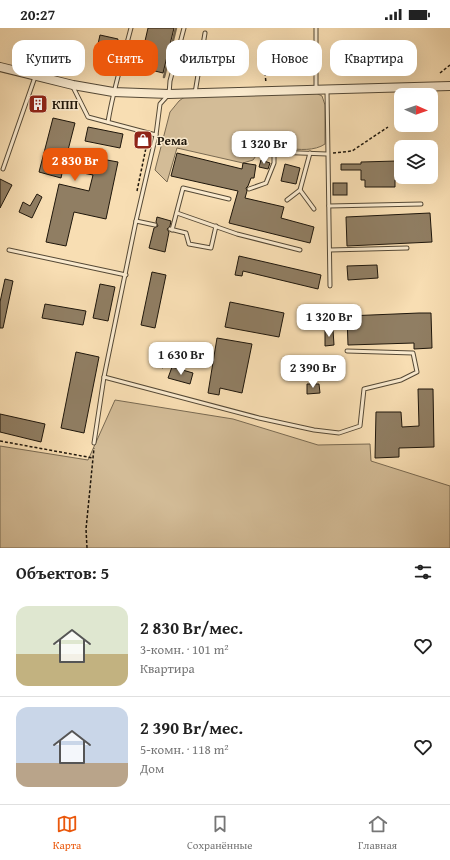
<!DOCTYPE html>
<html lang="ru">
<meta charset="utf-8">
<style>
:root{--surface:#fff;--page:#f2f2f2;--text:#222;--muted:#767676;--line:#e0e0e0;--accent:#ea580c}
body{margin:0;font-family:"Gentium Book Plus",serif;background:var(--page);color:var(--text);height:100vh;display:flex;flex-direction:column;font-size:15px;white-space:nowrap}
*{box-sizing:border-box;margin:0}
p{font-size:13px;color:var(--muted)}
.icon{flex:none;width:22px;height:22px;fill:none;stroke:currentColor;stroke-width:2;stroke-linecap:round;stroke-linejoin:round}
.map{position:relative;height:520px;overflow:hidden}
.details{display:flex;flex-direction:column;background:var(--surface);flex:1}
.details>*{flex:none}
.hud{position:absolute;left:12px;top:12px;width:426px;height:36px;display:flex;gap:8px}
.needle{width:26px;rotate:92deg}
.tools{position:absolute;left:394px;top:60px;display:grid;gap:8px}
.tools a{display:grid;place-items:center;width:44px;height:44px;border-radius:8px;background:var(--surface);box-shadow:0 4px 16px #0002;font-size:20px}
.price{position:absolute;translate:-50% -34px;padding:0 9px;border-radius:8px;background:#fff;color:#222;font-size:13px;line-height:26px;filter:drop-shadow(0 1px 2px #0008)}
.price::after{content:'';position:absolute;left:50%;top:24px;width:12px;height:9px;margin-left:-6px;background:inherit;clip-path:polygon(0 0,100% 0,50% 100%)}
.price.selected{background:var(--accent);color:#fff}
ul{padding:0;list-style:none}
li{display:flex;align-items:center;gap:12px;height:100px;padding:0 16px}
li+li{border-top:1px solid var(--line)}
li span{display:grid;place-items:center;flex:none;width:112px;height:80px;border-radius:12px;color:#555}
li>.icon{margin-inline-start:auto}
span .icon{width:48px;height:48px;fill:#fffc;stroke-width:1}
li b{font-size:17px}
h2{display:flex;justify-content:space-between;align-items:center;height:48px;padding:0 16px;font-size:17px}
.chip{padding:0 14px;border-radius:12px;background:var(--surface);box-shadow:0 4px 16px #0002;font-size:14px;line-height:36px}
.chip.selected{background:var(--accent);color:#fff}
.status{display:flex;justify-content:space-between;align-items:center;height:28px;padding:0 20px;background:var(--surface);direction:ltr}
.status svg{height:11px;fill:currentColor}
.tabs{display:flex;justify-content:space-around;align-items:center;height:56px;border-top:1px solid var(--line);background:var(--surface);font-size:11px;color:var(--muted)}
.tabs a{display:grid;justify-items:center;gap:2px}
.tabs .selected{color:var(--accent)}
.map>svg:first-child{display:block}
</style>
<div class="status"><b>20:27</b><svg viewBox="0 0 49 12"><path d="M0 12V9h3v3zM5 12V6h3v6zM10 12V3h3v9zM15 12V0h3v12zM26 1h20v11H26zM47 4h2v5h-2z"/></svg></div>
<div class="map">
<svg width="450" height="520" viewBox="0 0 450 520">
<rect width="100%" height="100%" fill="#f8deb3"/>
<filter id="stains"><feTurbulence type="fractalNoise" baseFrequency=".005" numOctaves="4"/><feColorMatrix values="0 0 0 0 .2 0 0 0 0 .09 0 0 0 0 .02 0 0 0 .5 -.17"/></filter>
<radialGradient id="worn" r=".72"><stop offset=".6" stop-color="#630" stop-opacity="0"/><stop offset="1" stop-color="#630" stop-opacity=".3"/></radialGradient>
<g fill="#d3bc97" stroke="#796a52">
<path d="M316,65L322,68L325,77V116C315,123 299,122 287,120C278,119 276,114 266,114L253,132L243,135L177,120L167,154L155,142L170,84L179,73L183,70L190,68Z"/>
<path d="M115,372L233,391L318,417L370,416L371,433L450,458V520H0V418L88,432Z"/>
</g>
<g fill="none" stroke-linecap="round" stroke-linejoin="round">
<path stroke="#75664e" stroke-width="2.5" d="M164,49L176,0"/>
</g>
<g fill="#907e63" stroke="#1f170c">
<path d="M148,0H174L163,45L139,39Z"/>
<path d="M100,7L118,11L114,29L96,25Z"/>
<path d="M33,71L45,76L43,81L31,77Z"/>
<path d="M53,90L75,95L67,126L96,133V130L118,134L106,191L74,184L66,218L46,214L59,156L89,163L93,147L63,141L61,150L39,144Z"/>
<path d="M88,99L123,106L120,120L85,113Z"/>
<path d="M177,125L242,141L243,135L256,137L254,150H251L248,158L246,160L247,163L245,170L284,179L281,190L314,199L310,215L229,195L238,163L171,148Z"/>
<path d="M261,132L270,135L268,141L259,139Z"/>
<path d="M397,133L398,152H395V159H365V152H361V142H341V136H361V134Z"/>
<path d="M285,136L300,140L296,156L281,153Z"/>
<path d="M0,151L12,157L0,180Z"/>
<rect x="333" y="155" width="14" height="12"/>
<path d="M37,166L42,169L32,190L19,184L23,174L30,178Z"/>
<path d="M430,185L432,214L347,218L346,189Z"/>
<path d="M157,189L171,193L170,198L167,201L169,204L165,224L149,220L154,200L158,198L156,194Z"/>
<path d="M239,228L321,247L318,261L243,243L242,248L235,247Z"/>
<path d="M377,237L378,250L348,252L347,238Z"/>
<path d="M152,244L166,247L155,300L141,297Z"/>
<path d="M5,251L13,253L3,300H0V274Z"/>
<path d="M100,256L115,259L108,293L93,290Z"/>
<path d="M230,274L284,285L279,309L225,299Z"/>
<path d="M45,276L86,283L83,297L42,290Z"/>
<path d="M419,285H431L432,320L414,321V315L348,317L347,288Z"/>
<path d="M325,302H333L334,317L325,318Z"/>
<path d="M217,310L252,316L242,365L220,360L219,367L208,365Z"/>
<path d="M156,323L167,326L163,340L152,336Z"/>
<path d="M76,324L99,329L84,405L61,400Z"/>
<path d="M172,339L193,345L190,356L168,350Z"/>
<path d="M307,356H319L320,365L307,366Z"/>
<path d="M418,361H433L434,419L399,420V429L375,430L376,384H401L402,399L419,398Z"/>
<path d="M0,386L45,396L41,414L0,404Z"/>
</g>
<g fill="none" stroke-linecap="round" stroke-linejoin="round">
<defs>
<g id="service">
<path d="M316,0V61"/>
<path d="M73,59L88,89L156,107"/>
<path d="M327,63L330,258"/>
<path d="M195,65L205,5"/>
<path d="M108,94C113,62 123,31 131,0"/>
<path d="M3,141L35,49"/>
<path d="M249,161L266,155L274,135V124L327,126"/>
<path d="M300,162L314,181"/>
<path d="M287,172L300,162L310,125"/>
<path d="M329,178L421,176"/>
<path d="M177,185L237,206L300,222"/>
<path d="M136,193L155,197"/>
<path d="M170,201L186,205L189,216L211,220L216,198"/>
<path d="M172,202L183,160L229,171"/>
<path d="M9,222L126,247"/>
<path d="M330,222L407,220"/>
<path d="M104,349L259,390L314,402L339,405L360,398L364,361L401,352L417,344L413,325L347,323"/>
<path d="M94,415L104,349L136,193L156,107L160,76L169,66L170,53L184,0"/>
</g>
<path id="tertiary" d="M0,39L73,57L113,64L169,66L450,58"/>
</defs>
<use href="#service" stroke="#554936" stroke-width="5"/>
<use href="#tertiary" stroke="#554936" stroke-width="10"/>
<g stroke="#1f170c" stroke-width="1.5" stroke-dasharray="3 2" stroke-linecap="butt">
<path d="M265,45L266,55"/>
<path d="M440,45L450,37"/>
<path d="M333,125L352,123L388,99"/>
<path d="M137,163L148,110"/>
<path d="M0,413L93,430"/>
<path d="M87,520L86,501L94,420"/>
</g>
<use href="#service" stroke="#faeace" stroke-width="3"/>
<use href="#tertiary" stroke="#faeace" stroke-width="8"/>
</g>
<defs>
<symbol id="building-square" viewBox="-11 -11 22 22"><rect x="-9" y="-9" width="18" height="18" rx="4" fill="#8f2418" stroke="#faeace"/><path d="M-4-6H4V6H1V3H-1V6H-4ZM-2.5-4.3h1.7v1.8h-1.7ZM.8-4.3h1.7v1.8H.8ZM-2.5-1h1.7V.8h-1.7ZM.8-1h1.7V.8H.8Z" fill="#fff"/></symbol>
<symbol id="shop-square" viewBox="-11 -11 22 22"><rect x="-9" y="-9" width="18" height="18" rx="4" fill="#8f2418" stroke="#faeace"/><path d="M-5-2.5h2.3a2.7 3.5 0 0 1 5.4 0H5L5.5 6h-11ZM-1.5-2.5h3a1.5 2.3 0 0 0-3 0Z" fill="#fff"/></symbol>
</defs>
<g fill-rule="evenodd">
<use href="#building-square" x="27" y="65" width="22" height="22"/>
<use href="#shop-square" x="132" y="101" width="22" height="22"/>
</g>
<g text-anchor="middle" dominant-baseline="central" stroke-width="3" stroke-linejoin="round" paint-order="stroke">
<g font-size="13" font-weight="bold" fill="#1f170c" stroke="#faeace" text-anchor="start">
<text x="52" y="76">КПП</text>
<text x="157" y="112">Рема</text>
</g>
</g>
<rect width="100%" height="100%" filter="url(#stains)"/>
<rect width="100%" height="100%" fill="url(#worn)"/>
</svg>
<div class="tools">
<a><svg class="needle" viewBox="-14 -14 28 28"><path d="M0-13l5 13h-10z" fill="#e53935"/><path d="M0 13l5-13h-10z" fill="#767676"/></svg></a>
<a><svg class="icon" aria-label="layers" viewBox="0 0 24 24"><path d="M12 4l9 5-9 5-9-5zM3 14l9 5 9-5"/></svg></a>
</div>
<b class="price" style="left:264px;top:137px">1 320 Br</b>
<b class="price selected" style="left:75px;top:154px">2 830 Br</b>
<b class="price" style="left:329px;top:310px">1 320 Br</b>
<b class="price" style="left:181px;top:348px">1 630 Br</b>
<b class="price" style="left:313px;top:361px">2 390 Br</b>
<div class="hud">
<a class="chip">Купить</a>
<a class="chip selected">Снять</a>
<a class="chip">Фильтры</a>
<a class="chip">Новое</a>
<a class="chip">Квартира</a>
</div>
</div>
<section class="details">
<h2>Объектов: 5<svg class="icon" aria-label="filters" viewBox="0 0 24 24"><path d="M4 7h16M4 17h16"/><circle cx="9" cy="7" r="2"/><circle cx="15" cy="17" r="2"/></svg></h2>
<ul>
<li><span style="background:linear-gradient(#dfe7d0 60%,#c2b280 0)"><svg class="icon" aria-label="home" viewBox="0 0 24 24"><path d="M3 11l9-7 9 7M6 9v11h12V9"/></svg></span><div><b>2 830 Br/мес.</b><p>3-комн. · 101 m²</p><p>Квартира</p></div><svg class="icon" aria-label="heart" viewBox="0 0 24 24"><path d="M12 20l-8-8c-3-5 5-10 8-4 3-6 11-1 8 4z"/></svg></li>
<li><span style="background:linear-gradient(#c9d6e8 70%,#b9a48a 0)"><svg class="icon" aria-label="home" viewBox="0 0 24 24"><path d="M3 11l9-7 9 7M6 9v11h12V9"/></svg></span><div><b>2 390 Br/мес.</b><p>5-комн. · 118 m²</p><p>Дом</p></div><svg class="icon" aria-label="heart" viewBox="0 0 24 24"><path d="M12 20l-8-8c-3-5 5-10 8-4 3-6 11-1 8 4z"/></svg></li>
</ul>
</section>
<nav class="tabs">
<a class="selected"><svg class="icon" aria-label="map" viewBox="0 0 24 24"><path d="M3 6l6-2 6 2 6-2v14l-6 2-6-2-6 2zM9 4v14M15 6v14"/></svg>Карта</a>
<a><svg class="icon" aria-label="saved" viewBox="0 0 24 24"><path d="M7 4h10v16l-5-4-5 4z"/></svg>Сохранённые</a>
<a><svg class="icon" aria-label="home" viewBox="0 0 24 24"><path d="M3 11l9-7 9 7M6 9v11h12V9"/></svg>Главная</a>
</nav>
